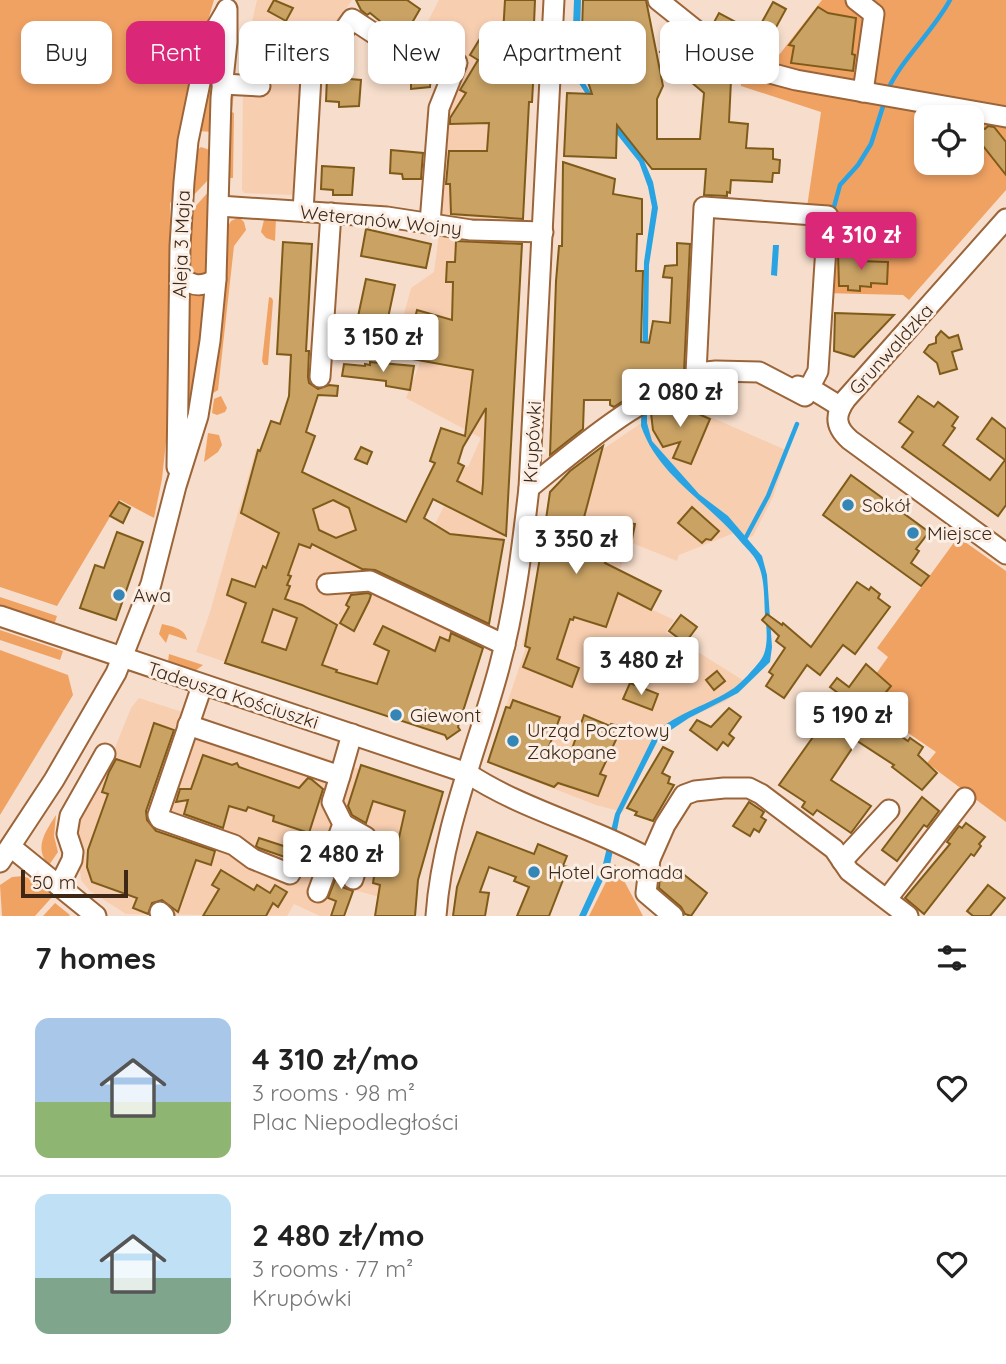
<!DOCTYPE html>
<meta charset="utf-8">
<style>
:root{--surface:#fff;--page:#f6f6f6;--text:#222;--muted:#767676;--line:#e0e0e0;--accent:#db2777}
body{margin:0;font-family:Quicksand,sans-serif;background:var(--page);color:var(--text);height:100vh;display:flex;flex-direction:column;font-size:26px;white-space:nowrap}
*{box-sizing:border-box;margin:0}
p{font-size:23px;color:var(--muted)}
.icon{flex:none;width:38px;height:38px;fill:none;stroke:currentColor;stroke-width:2;stroke-linecap:round;stroke-linejoin:round}
.map{position:relative;height:916px;overflow:hidden}
.sheet{display:flex;flex-direction:column;background:var(--surface);flex:1}
.sheet>*{flex:none}
.hud{position:absolute;left:21px;top:21px;width:964px;height:63px;display:flex;gap:14px}
.controls{position:absolute;left:914px;top:105px;display:grid;gap:14px}
.controls a{display:grid;place-items:center;width:70px;height:70px;border-radius:14px;background:var(--surface);box-shadow:0 4px 10px #0003;font-size:35px}
.scale{position:absolute;left:21px;bottom:18px;width:107px;box-sizing:border-box;padding-left:7px;border:4px solid #3e2715;border-top:0;font-size:19px;line-height:24px;white-space:nowrap;color:#3e2715;-webkit-text-stroke:5px #fbeee5;paint-order:stroke}
.price{position:absolute;translate:-50% -60px;padding:0 16px;border-radius:7px;background:#fff;color:#222;font-size:23px;line-height:46px;filter:drop-shadow(0 2px 4px #0008)}
.price::after{content:'';position:absolute;left:50%;top:42px;width:21px;height:16px;margin-left:-10px;background:inherit;clip-path:polygon(0 0,100% 0,50% 100%)}
.price.selected{background:var(--accent);color:#fff}
ul{padding:0;list-style:none}
li{display:flex;align-items:center;gap:21px;height:175px;padding:0 35px}
li+li{border-top:2px solid var(--line)}
li span{display:grid;place-items:center;flex:none;width:196px;height:140px;border-radius:14px;color:#555}
li>.icon{margin-inline-start:auto}
span .icon{width:84px;height:84px;fill:#fffc;stroke-width:1}
li b{font-size:30px}
h2{display:flex;justify-content:space-between;align-items:center;height:84px;padding:0 35px;font-size:30px}
.pill{padding:0 24px;border-radius:14px;background:var(--surface);box-shadow:0 4px 10px #0003;font-size:24px;line-height:63px}
.pill.selected{background:var(--accent);color:#fff}
.map>svg:first-child{display:block}
</style>
<div class="map">
<svg width="1006" height="916" viewBox="0 0 1006 916">
<rect width="100%" height="100%" fill="#f7decc"/>
<g fill="#f7ceb0">
<path d="M257,0H352L302,76L294,195L244,193L242,190L243,84L245,52Z"/>
<path d="M439,0H535L532,102H529L518,337L506,528L488,629L473,685L458,726L459,731L448,738L196,652L210,612L256,449L430,534L464,466L468,467L481,438L406,398L421,360L393,356L411,288L434,272L439,234L449,71L437,63L448,47L418,40Z"/>
<path d="M682,399L686,400L688,407L788,451L773,497L753,536L741,540L734,533L679,555L677,561L627,541L621,568L608,567L604,586L674,620L666,632L741,679L747,685L726,701L689,718L661,734L631,791L623,812L596,805L487,763L526,647L522,645L532,604L550,497L568,473L650,417L649,413L671,403L675,405Z"/>
<path d="M139,698L359,769L362,766L443,792L425,851L383,898L340,886L329,916H320L294,904L287,916L126,914L90,891L81,880L75,821L114,750L131,708Z"/>
</g>
<g fill="#f0a263" fill-rule="evenodd">
<path d="M0,0H214C194,65 179,132 173,200L170,203L169,414L162,479L154,518L120,500L57,606L0,587Z"/>
<path d="M822,0H1006V190L909,300L903,295L822,293L826,229L806,214L821,112L741,86V74L749,62L768,69ZM926,117H971V163H926Z"/>
<path d="M220,36L212,132L199,131Z"/>
<path d="M234,91L232,112L234,113L233,178H228L229,93Z"/>
<path d="M201,147L210,150L212,180H208L190,199L196,151Z"/>
<path d="M211,189L207,272L197,277L188,271L189,209H193Z"/>
<path d="M239,217L244,222L246,230L234,246L218,390L210,395L225,274L227,228L231,221Z"/>
<path d="M268,218H276L275,241L266,238L261,232L264,220Z"/>
<path d="M188,290L207,292L192,398L186,403Z"/>
<path d="M269,297L272,298L273,301L268,365H264L262,361Z"/>
<path d="M221,396L227,408L225,412L217,415L212,413L214,399Z"/>
<path d="M208,433L219,435L222,445L218,452L204,462Z"/>
<path d="M958,537L1006,571V822L927,763L936,752L858,699L888,657L877,648Z"/>
<path d="M0,597L57,616L54,625L0,607Z"/>
<path d="M162,624C173,627 185,628 187,640L169,634L166,643L159,634Z"/>
<path d="M0,630L63,651L60,660L0,640Z"/>
<path d="M0,650L68,675L73,695L0,815Z"/>
<path d="M169,654L203,665L195,671L168,662Z"/>
<path d="M56,815L54,836L58,852L49,865C33,848 46,831 56,815Z"/>
<path d="M615,864L643,916H589Z"/>
<path d="M23,876L35,881L53,896L35,916H2L0,885L12,877Z"/>
<path d="M55,903L70,915L69,916H43Z"/>
</g>
<g fill="#2aa3e2">
<path d="M574,0H581L579,74L593,96L643,158L653,182L658,208L649,265L647,404V423L652,441L699,494L728,516L762,556L767,575L772,647L770,662L738,693L689,718L659,738L620,815L610,865L586,916H579L603,864L615,814L655,733C678,712 709,705 734,688C743,681 752,671 760,661C769,650 767,629 765,615C764,599 765,577 757,562C754,555 746,548 740,541C708,502 658,476 641,426L644,262L652,207L648,187L639,162L589,99L575,77L572,53Z"/>
<path d="M773,245H779L777,276L771,275Z"/>
</g>
<g fill="none" stroke-linecap="round" stroke-linejoin="round">
<g stroke="#2aa3e2" stroke-width="4.5">
<path d="M887,91C903,57 932,33 950,0"/>
<path d="M832,214L840,185L858,165L871,144L885,100"/>
<path d="M745,539L768,496L797,424"/>
</g>
</g>
<g fill="#c9a264" stroke="#7f5b1a" stroke-width="2" fill-rule="evenodd">
<path d="M274,0L293,8L286,21L268,11Z"/>
<path d="M356,0H407L420,9L405,35L398,30L392,31L370,13L367,15L361,10Z"/>
<path d="M505,0H535L533,48H535L532,102H529L523,219L451,214L450,184H446L449,151H487L489,123L450,124V118L466,93L460,90L478,60L470,55L481,37L495,46L503,34Z"/>
<path d="M583,0H646L663,86L657,99V139H700L704,93L685,77L687,75L660,52L672,38L678,37L731,80L729,122L748,124L746,148L773,149V159L780,160L779,173H773L772,182L731,180L730,193L727,192V196L704,195L706,169H652L617,125L616,158L564,156L567,93L592,94L581,61Z"/>
<path d="M773,2L786,9L762,53L712,26L719,13L756,33Z"/>
<path d="M818,7L828,13L856,18L852,54L855,55L853,71L791,63L794,46L789,45Z"/>
<path d="M412,58L432,60L430,87L411,89V83L398,82L399,64L407,63Z"/>
<path d="M327,77L361,80L359,106L339,107V102L326,101Z"/>
<path d="M979,125L985,129L988,126L994,127L1006,142V175L983,146L971,156V131Z"/>
<path d="M391,150L423,153L421,179H403L402,174L390,173Z"/>
<path d="M563,162L615,179L613,194L642,199V234H637L636,271H643L641,342L649,343L653,321L670,323L672,278L663,277L665,266L677,265V243L690,244L684,372L642,390H631L632,395L614,407L610,405V400H584L583,429L550,455L556,281L559,246H562Z"/>
<path d="M322,166L354,168L352,195H333V190L321,189Z"/>
<path d="M366,229L431,244L426,268L361,256Z"/>
<path d="M456,241L522,244L506,536L433,499L424,518L450,534L504,540L489,624L375,570L362,569L312,544L310,548L299,544L288,575L291,576L287,585L290,586L285,599L302,605L337,625L322,665L337,670L336,672L377,684L389,651L374,644L383,626L435,651L440,637L449,641L451,633L483,648L458,727L460,730L447,739L445,735L225,663L246,603L227,595L232,579L255,587L263,566L266,568L279,533L241,513L258,450L260,451L271,421L280,424L289,396L291,355L277,354L283,242L312,244L306,351H309L308,377L309,383L318,389L329,385L338,386L337,396L318,395L306,432L315,436L302,472L406,522L435,463L430,461L441,428L465,436L473,370L412,359L420,332L412,330L417,310L452,320L453,282H446L447,262H455ZM486,408L483,483L482,494L457,481L464,466L458,463L463,447ZM333,500L349,508L356,530L336,538L319,530L313,509ZM273,609L297,618L286,650L262,642Z"/>
<path d="M838,253L859,255V261L888,262L887,284L871,283V287L860,286V291L848,290V286H839Z"/>
<path d="M366,279L395,285L385,332L356,326Z"/>
<path d="M835,313L894,315L854,357L834,351Z"/>
<path d="M941,331L949,338L958,335L962,349L952,352L957,369L940,374L937,363L924,352L929,345L936,343V337Z"/>
<path d="M370,362L414,366L410,390L386,386V381L342,376L344,364L365,366V364L370,365Z"/>
<path d="M918,396L934,407L938,402L958,417L952,426L955,428L943,445L990,480L1005,460L977,439L992,418L1006,429V505L998,516L902,447L913,432L899,422Z"/>
<path d="M684,398L688,400L692,411L710,419L691,464L673,458L680,442L663,447L653,430L651,413Z"/>
<path d="M603,446L578,540L601,544L605,519L635,524L632,539L617,536L605,563L661,591L651,610L618,593L606,627L574,617L573,620L570,619L557,659L579,668L572,687L523,667L530,648L525,646L542,545L565,528L545,526L550,492L570,471Z"/>
<path d="M361,447L372,452L367,464L355,459Z"/>
<path d="M851,475L929,532L916,549L919,551L911,563L929,576L921,586L823,515Z"/>
<path d="M119,502L130,508L123,523L110,516Z"/>
<path d="M692,507L719,531L711,540L706,539L702,543L678,523Z"/>
<path d="M117,532L143,542L116,620L80,608L95,565L104,568Z"/>
<path d="M857,582L869,590L871,587L880,594L878,598L890,607L855,654L843,645L820,675L807,665L784,698L766,686L773,675L769,672L785,648L776,641L779,636L762,620L767,614L782,625L783,623L811,647Z"/>
<path d="M368,593L371,595L369,601L354,631L340,623L349,607L346,605L351,595Z"/>
<path d="M681,615L697,627L685,643L669,631Z"/>
<path d="M866,664L891,686L881,698L887,702L875,719L908,741L910,738L923,747L918,755L937,773L922,790L892,767L894,765L857,741L831,780L871,806L851,833L817,810L813,815L802,807L805,802L779,785L842,696L830,687L837,678L849,687Z"/>
<path d="M717,671L725,681L714,690L706,680Z"/>
<path d="M630,683L658,694L652,710L623,699Z"/>
<path d="M513,700L560,717L547,752L568,760L584,715L610,726L611,724L622,727L600,774L606,776L598,796L558,783L554,787L488,762L506,707L510,708Z"/>
<path d="M729,708L741,717L729,734L734,738L728,746L723,742L717,750L690,730L697,720L711,727Z"/>
<path d="M154,723L174,730L146,811L147,820L156,831L215,851L211,865L196,860L178,912L162,900L152,903L148,914L133,908L137,898L92,882L87,867L88,850L108,794L102,792L109,772L116,759L140,767Z"/>
<path d="M663,747L673,752L662,773L670,777L668,783L674,785L653,821L635,815L637,812L627,808Z"/>
<path d="M203,755L232,765L237,763L239,767L299,788L308,778L311,779L323,789L309,833L273,821L274,816L248,807L246,811L229,806L223,828L184,814L188,800L176,802L177,799L180,789H191Z"/>
<path d="M361,765L443,792L418,880L415,916H375L380,885L373,883L375,870L391,873L405,811L373,801L366,823L352,815L348,806Z"/>
<path d="M922,797L939,811L927,827L924,825L897,861L882,850Z"/>
<path d="M749,802L764,812L761,817L766,820L759,832L754,829L750,836L733,826Z"/>
<path d="M966,823L985,837L979,844L981,846L974,856L971,854L924,914L905,898L950,844L947,842L959,826L962,828Z"/>
<path d="M477,832L534,854L538,844L567,856L563,866L568,867L549,916H517L529,887L514,881L516,877L489,867L480,892L489,893L485,916H453L457,887Z"/>
<path d="M259,838L302,852L299,862L259,848L256,846Z"/>
<path d="M350,842L351,843L341,881L342,887L353,891L344,916H331L336,901L328,898Z"/>
<path d="M671,869L680,875L682,873L707,893L691,916L685,914L681,907L659,888L660,875L665,878Z"/>
<path d="M221,870L254,890L257,885L270,893L275,885L287,892L278,907L273,903L266,916H203L219,889L212,885Z"/>
<path d="M988,885L1005,898L990,916H973L967,911Z"/>
</g>
<g fill="none" stroke-linecap="round" stroke-linejoin="round">
<defs>
<g id="minor">
<path d="M658,0L718,48L759,70L796,80L1006,117"/>
<path d="M856,0L874,14L863,92"/>
<path d="M222,84L260,86"/>
<path d="M219,206L387,217L471,230L543,232"/>
<path d="M704,207L828,216L818,371L805,396L759,372L716,371L696,373Z"/>
<path d="M303,211L311,77L352,19L402,52"/>
<path d="M1006,219L846,399C834,415 835,427 850,440L1006,554"/>
<path d="M430,223L439,108L457,63"/>
<path d="M180,276C191,287 203,287 216,279"/>
<path d="M320,377L331,213"/>
<path d="M798,386L815,391L841,407"/>
<path d="M177,467L180,246L184,182L188,141L202,73L212,35L226,11"/>
<path d="M529,488C572,454 657,377 712,380"/>
<path d="M327,584L370,581L505,645"/>
<path d="M0,616L467,773C523,810 591,826 650,859"/>
<path d="M202,686L158,815L160,819L234,845L253,859L290,874"/>
<path d="M188,725L340,776L352,734"/>
<path d="M343,824L366,837L353,879"/>
<path d="M11,847L96,916"/>
<path d="M842,861L889,810"/>
<path d="M0,862L54,780L116,673L151,584L176,486L198,416L210,341L216,279L221,98L227,42V9"/>
<path d="M59,886L72,860L73,852L67,834L70,816L105,754"/>
<path d="M318,892L343,824L332,802L340,776"/>
<path d="M887,899L965,798"/>
<path d="M160,912L164,916"/>
<path d="M436,916C442,830 477,750 499,668C515,609 522,549 529,488L554,0"/>
<path d="M673,916L646,893L650,859L665,825L684,795L695,791L724,788H749L761,794L834,849L849,871L908,916"/>
</g>
</defs>
<use href="#minor" stroke="#9b6539" stroke-width="23"/>
<use href="#minor" stroke="#fff" stroke-width="19"/>
</g>
<g fill="#3386b6" stroke="#fbeee5" stroke-width="2.5">
<circle cx="848" cy="505" r="7"/>
<circle cx="913" cy="533" r="7"/>
<circle cx="119" cy="595" r="7"/>
<circle cx="396" cy="715" r="7"/>
<circle cx="513" cy="741" r="7"/>
<circle cx="534" cy="872" r="7"/>
</g>
<g text-anchor="middle" dominant-baseline="central" stroke-width="6" stroke-linejoin="round" paint-order="stroke">
<g font-size="19" fill="#3e2715" stroke="#fbeee5">
<text transform="translate(381 220) rotate(6)">Weteranów Wojny</text>
<text transform="translate(181 244) rotate(-88)">Aleja 3 Maja</text>
<text transform="translate(891 349) rotate(-48)">Grunwaldzka</text>
<text transform="translate(532 442) rotate(-87)">Krupówki</text>
<text transform="translate(233 695) rotate(18)">Tadeusza Kościuszki</text>
</g>
<g font-size="19" fill="#3e2715" stroke="#fbeee5" text-anchor="start">
<text x="862" y="505">Sokół</text>
<text x="927" y="533">Miejsce</text>
<text x="133" y="595">Awa</text>
<text x="410" y="715">Giewont</text>
<text x="527" y="730">Urząd Pocztowy<tspan x="527" dy="22">Zakopane</tspan></text>
<text x="548" y="872">Hotel Gromada</text>
</g>
</g>
</svg>
<div class="controls">
<a><svg class="icon" aria-label="locate" viewBox="0 0 24 24"><circle cx="12" cy="12" r="6"/><path d="M12 2v4M12 18v4M2 12h4M18 12h4"/></svg></a>
</div>
<div class="scale">50 m</div>
<b class="price selected" style="left:861px;top:272px">4 310 zł</b>
<b class="price" style="left:383px;top:374px">3 150 zł</b>
<b class="price" style="left:680px;top:429px">2 080 zł</b>
<b class="price" style="left:576px;top:576px">3 350 zł</b>
<b class="price" style="left:641px;top:697px">3 480 zł</b>
<b class="price" style="left:852px;top:752px">5 190 zł</b>
<b class="price" style="left:341px;top:891px">2 480 zł</b>
<div class="hud">
<a class="pill">Buy</a>
<a class="pill selected">Rent</a>
<a class="pill">Filters</a>
<a class="pill">New</a>
<a class="pill">Apartment</a>
<a class="pill">House</a>
</div>
</div>
<section class="sheet">
<h2>7 homes<svg class="icon" aria-label="filters" viewBox="0 0 24 24"><path d="M4 7h16M4 17h16"/><circle cx="9" cy="7" r="2"/><circle cx="15" cy="17" r="2"/></svg></h2>
<ul>
<li><span style="background:linear-gradient(#a9c7e8 60%,#8fb573 0)"><svg class="icon" aria-label="home" viewBox="0 0 24 24"><path d="M3 11l9-7 9 7M6 9v11h12V9"/></svg></span><div><b>4 310 zł/mo</b><p>3 rooms · 98 m²</p><p>Plac Niepodległości</p></div><svg class="icon" aria-label="heart" viewBox="0 0 24 24"><path d="M12 20l-8-8c-3-5 5-10 8-4 3-6 11-1 8 4z"/></svg></li>
<li><span style="background:linear-gradient(#bfe0f5 60%,#7fa58c 0)"><svg class="icon" aria-label="home" viewBox="0 0 24 24"><path d="M3 11l9-7 9 7M6 9v11h12V9"/></svg></span><div><b>2 480 zł/mo</b><p>3 rooms · 77 m²</p><p>Krupówki</p></div><svg class="icon" aria-label="heart" viewBox="0 0 24 24"><path d="M12 20l-8-8c-3-5 5-10 8-4 3-6 11-1 8 4z"/></svg></li>
</ul>
</section>
